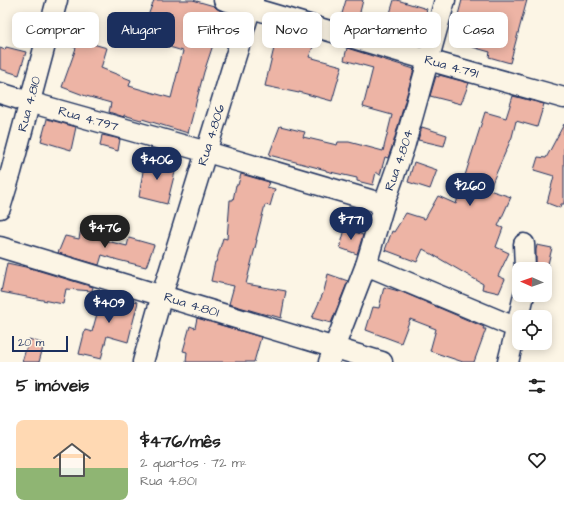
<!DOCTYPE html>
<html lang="pt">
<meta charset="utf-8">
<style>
:root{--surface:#fff;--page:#f2f2f2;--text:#222;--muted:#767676;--accent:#1b2f5e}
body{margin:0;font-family:"Architects Daughter",sans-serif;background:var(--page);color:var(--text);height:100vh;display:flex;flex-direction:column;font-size:15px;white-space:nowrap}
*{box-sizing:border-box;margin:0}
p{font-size:13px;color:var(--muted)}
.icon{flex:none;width:22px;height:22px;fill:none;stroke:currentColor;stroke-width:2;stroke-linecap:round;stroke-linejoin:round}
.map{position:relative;height:362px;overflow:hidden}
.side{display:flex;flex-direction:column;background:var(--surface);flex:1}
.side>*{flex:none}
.banner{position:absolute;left:12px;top:12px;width:540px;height:36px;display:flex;gap:8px}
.needle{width:26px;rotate:272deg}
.tools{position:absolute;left:512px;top:262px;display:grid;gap:8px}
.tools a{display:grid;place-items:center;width:40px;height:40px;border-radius:8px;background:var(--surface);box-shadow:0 2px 10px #0003;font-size:20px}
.scale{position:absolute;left:12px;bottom:10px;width:56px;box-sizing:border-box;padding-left:4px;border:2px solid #1b2f5e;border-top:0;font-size:11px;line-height:14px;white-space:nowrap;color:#1b2f5e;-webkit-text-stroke:3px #fcf5e5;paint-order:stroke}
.price{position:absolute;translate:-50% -34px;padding:0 9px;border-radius:14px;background:var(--accent);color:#fff;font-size:13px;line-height:26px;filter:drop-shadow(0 1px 2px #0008)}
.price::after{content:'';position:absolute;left:50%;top:24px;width:12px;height:9px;margin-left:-6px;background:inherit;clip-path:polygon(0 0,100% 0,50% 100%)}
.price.active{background:#222;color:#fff}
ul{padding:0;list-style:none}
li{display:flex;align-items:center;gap:12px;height:100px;padding:0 16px}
li span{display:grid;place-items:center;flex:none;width:112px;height:80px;border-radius:8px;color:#555}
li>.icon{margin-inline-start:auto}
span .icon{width:48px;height:48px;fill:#fffc;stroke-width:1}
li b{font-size:17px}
h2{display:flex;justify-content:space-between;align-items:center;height:48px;padding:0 16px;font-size:17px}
.tag{padding:0 14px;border-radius:8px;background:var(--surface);box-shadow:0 2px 10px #0003;font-size:14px;line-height:36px}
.tag.active{background:var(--accent);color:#fff}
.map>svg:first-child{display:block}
</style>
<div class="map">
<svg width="564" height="362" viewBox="0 0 564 362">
<rect width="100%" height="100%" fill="#fcf5e5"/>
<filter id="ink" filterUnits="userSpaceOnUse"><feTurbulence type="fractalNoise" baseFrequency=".025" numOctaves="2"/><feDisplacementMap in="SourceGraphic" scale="8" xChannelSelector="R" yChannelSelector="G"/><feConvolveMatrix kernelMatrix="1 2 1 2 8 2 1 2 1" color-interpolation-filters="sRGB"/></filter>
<g filter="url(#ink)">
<g fill="#edb4a5" stroke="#1b2f5e">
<path d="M154,0H193L214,6L216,8L223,12L216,36L204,72L188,133L142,119L141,120L124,115V117L109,112L111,103L86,96L62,87L76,48L58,41L63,21L90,30L86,42L107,48L101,68L131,80L129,86L171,98L183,51L142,39L149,13Z"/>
<path d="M346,0H363L360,12L388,20L394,0H397L427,9L415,44L354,26L355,22L341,17Z"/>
<path d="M462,0H527L510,63L489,57L490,52L451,41Z"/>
<path d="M280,35L303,42L313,47L309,57L342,66L332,101L299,92V93L265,86L274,48H277Z"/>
<path d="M6,47L26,52L19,75L0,69V48L5,50Z"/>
<path d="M347,48L414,69L393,144L388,158L385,157L380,175L376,172L373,185L357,181V178L326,171V170L269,155L280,126L305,132L303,137L337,145L338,142H349L383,151L392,115L363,107L373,68L344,60Z"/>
<path d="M439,75L469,83L461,104L430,96L436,76L439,77Z"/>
<path d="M513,96L544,104L537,127L516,121L512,137L489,190L511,197L498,226L503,228L496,247L509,253L498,276L505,279L499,293L482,289L483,284L423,249L417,262L385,250L392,231L394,232L406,213L425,219L438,196L456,204L485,112L506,118Z"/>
<path d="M47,119L76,127L71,150L41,141Z"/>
<path d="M564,124V204H561L560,208L547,203L554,176L534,170L538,157L546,158Z"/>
<path d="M422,127L447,135L444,146L418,140Z"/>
<path d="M102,135L120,139L118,151L100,146Z"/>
<path d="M145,158L176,168L167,204L139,197Z"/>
<path d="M414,162L437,170L430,189L408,182Z"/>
<path d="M241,174L269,182L267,187L275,189L270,206L265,205L256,240H257L246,284L286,291L281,318L267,314V315L229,304L234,286L211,281L215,262H216L223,238L227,239L230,200H233L236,185H238Z"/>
<path d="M82,224L96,230L95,238L127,246L129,238L154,245L146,267L118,260L102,255L99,265L58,253L65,236L79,239Z"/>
<path d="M345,229L363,235L357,254L340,248Z"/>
<path d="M537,245L552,248L547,268L536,266V250Z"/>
<path d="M7,263L30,268L93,287L92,291L66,289L63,304L1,292Z"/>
<path d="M328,274L348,281L331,323L312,318L324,291Z"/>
<path d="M384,287L402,292L484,327L483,329H486L474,362H463L430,351L436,329L410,319L401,343L366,330L373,307L379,308Z"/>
<path d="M103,292L138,302L128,342L107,336L101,359L79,354L85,330L92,332Z"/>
<path d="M197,318L261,337L254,362H186L187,352L183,351L190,326L195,328Z"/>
<path d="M29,339L44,344L39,362H22Z"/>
</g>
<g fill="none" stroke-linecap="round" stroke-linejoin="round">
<defs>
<g id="minor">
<path id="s1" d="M224,0L428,60L564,98"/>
<path id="s2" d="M0,93L29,102L207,152L384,204"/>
<path id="s3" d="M0,208L11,172L57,0"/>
<path d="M524,244L525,269"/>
<path id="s4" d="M0,247L382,362"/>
<path d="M366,265L517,328"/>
<path d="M519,317L524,295"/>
<path id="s5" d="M143,362L162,295L253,0"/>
<path id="s6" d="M329,362L334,348L366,265L384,204L404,147L445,0"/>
<path d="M508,362L519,318"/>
</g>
</defs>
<use href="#minor" stroke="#1b2f5e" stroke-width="23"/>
<use href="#minor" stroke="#fcf5e5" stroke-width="20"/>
</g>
</g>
<g text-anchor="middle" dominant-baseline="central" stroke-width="4" stroke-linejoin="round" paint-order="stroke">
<g font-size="13" fill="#1b2f5e" stroke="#fcf5e5">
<text stroke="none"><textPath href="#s1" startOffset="237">Rua 4.791</textPath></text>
<text stroke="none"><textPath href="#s3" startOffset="108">Rua 4.810</textPath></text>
<text stroke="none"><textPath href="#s2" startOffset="92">Rua 4.797</textPath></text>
<text stroke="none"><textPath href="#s5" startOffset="237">Rua 4.806</textPath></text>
<text stroke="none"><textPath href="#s6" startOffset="214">Rua 4.804</textPath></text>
<text stroke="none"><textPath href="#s4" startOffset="200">Rua 4.801</textPath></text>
</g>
</g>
</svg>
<div class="tools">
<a><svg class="needle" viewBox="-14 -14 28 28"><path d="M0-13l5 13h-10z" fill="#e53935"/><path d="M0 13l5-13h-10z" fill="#767676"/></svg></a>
<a><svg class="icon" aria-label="locate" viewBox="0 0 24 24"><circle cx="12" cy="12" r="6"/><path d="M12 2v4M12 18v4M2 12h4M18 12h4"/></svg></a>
</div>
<div class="scale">20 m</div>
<b class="price" style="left:157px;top:181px">$406</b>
<b class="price" style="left:470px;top:207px">$260</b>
<b class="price" style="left:351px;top:241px">$771</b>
<b class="price active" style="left:105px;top:249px">$476</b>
<b class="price" style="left:109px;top:324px">$409</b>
<div class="banner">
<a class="tag">Comprar</a>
<a class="tag active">Alugar</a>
<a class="tag">Filtros</a>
<a class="tag">Novo</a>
<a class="tag">Apartamento</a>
<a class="tag">Casa</a>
</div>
</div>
<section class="side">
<h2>5 imóveis<svg class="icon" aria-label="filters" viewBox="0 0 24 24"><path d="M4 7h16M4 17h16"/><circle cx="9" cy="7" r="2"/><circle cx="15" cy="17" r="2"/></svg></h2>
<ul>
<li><span style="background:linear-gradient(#ffd9b3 60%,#8fb573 0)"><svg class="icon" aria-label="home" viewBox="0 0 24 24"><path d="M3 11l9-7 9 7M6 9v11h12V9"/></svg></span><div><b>$476/mês</b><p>2 quartos · 72 m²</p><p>Rua 4.801</p></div><svg class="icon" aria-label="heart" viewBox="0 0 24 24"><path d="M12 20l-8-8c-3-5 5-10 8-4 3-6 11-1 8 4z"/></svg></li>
</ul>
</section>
